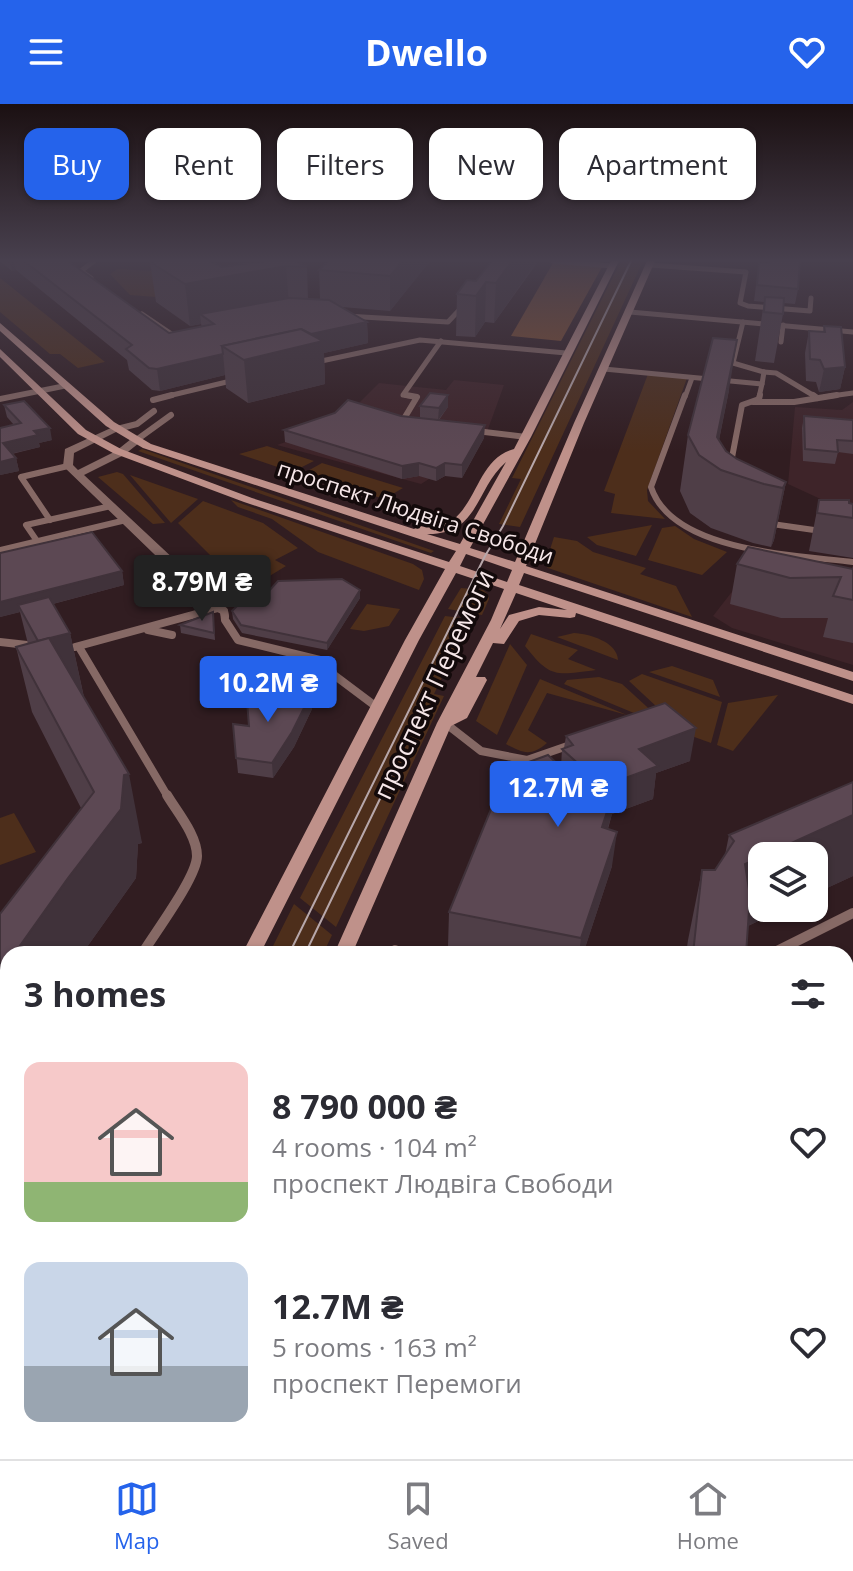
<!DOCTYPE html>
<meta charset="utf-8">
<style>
:root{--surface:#fff;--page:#f7f7f7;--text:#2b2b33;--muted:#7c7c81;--line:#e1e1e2;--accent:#2563eb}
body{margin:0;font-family:"Open Sans",sans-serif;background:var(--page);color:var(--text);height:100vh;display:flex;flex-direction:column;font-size:30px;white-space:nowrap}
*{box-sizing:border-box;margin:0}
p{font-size:26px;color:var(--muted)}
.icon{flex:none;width:44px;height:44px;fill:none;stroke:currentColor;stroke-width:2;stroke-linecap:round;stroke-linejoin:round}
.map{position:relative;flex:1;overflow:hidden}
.drawer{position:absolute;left:0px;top:842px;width:854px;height:514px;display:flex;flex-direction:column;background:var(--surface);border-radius:24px 24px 0 0;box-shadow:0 2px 6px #0004}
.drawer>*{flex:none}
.guide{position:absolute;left:24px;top:24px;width:806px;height:72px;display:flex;gap:16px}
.controls{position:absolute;left:748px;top:738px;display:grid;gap:16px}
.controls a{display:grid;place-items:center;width:80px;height:80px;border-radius:16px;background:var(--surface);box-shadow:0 2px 6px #0004;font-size:40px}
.price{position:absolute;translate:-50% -68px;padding:0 18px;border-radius:8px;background:var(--accent);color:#fff;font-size:26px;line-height:52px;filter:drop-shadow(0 2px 4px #0008)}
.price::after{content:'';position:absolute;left:50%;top:48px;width:24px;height:18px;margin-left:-12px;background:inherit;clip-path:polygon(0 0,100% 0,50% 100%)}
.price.on{background:#222;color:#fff}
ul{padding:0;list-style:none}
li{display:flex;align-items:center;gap:24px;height:200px;padding:0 24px}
li span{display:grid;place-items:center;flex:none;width:224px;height:160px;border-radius:16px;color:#555}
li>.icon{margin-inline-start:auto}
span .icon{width:96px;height:96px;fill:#fffc;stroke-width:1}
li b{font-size:34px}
h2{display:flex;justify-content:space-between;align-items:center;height:96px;padding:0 24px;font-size:34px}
.tag{padding:0 28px;border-radius:16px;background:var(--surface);box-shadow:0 2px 6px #0004;font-size:28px;line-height:72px}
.tag.on{background:var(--accent);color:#fff}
header{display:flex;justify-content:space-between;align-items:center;height:104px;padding:0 24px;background:var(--accent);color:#fff;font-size:36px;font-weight:700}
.tab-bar{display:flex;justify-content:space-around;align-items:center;height:112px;border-top:2px solid var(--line);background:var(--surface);font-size:22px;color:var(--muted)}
.tab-bar a{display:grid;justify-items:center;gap:4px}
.tab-bar .on{color:var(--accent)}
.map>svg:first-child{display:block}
</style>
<header><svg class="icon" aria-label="menu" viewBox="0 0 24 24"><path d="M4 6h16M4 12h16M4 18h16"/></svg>Dwello<svg class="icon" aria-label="heart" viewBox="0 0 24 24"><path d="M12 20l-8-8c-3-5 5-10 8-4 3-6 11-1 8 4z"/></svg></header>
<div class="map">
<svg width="853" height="1355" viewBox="0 0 853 1355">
<rect width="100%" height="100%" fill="#311d21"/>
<g fill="#3e2429">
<path d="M454,276L504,281L487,328L461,373L437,370L421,380L277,341L338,320L379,279L446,286Z"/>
<path d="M853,298V410L788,380L795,303L842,306Z"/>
<path d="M853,469V561L732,524L713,512L738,480Z"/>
<path d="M853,907V1076L846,1068V920L847,910Z"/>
</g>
<g fill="#4d2e1b">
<path d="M621,157H643L520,423L499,420L521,375L512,374Z"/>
<path d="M118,165L153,167L156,193L130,191L110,170Z"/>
<path d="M0,174L105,258L78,264L60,250H50L0,208Z"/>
<path d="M648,270L687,274L647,386L648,397L665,415L611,409L615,390L604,387Z"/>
<path d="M267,342L314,357L292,368L239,350Z"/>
<path d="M142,345L434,447L431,449L138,347Z"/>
<path d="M322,359L403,384L384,395L304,369Z"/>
<path d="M117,368L123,370L165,419L153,420L98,373Z"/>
<path d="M130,371L198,395L171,419Z"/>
<path d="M231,396L413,460L422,466L424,475L419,486L318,448L272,415L238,403Z"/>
<path d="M203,397L263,419L298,444L275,456L286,462L250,484L224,465L178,419Z"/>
<path d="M652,421L636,452L597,441L587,433Z"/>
<path d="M675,422L694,435L727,448L702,471L648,456L662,424Z"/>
<path d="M554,433L577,437L593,448L646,464L640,470L676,482L692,513L548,464L545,461Z"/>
<path d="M461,484L483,486L488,490L489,495L482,511L448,505Z"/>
<path d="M367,500L400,505L389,522L364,527L350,525Z"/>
<path d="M445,512L470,515L434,590L444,592L336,823L300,794Z"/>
<path d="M574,529C590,530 617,538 618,556L557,533Z"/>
<path d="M531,530L578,546L568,555L596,566C556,571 551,575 525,542Z"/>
<path d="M510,540L527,561L497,631L476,617Z"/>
<path d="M672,562L713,576L720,593L649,568Z"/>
<path d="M642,570L722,598L711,639L686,630L629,577Z"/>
<path d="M599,573L622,580L670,624L564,580L567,576Z"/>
<path d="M540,575L627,611L547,589L528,626L547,639C531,653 522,649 506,640Z"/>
<path d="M778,591L733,647L717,641L728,599Z"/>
<path d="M14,709L36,748L0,761V714Z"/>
<path d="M294,800L332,831L323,850H269Z"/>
</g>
<path fill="#814e2e" d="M553,159L602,163L561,237L511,232Z"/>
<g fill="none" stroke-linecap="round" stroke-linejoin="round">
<g stroke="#866965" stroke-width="5">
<path d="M553,157L612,162"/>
<path d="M650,161L746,168L740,199L748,202L810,207L811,194"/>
<path d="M91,174L81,167L94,157"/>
<path d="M630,208L853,228"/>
<path d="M142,210L173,231L181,230"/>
<path d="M346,212L448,218L463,202"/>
<path d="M743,218L733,259L764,268L762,280"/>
<path d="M781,238L783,221"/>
<path d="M312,259L420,236L566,249"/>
<path d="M604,265L762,280L759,293"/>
<path d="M764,268L776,269L816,293"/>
<path d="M164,293L235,276"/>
<path d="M417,293L403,291L441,237"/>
<path d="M685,293L692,274"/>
<path d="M824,293L853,289"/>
</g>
<g stroke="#866965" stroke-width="6">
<path d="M685,291L651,383C672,448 796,451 853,458"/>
<path d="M813,291L817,294"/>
<path d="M153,296L172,291"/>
<path d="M753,298H794L837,291"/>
<path d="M405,318H402L417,293L406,291"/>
<path d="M117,325L137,320L154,307"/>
<path d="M476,327L526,333"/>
<path d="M135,337L171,311"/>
<path d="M730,364L742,301L759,295L760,291"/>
<path d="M50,416L21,373L68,362"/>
<path d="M765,419L821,427"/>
<path d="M37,437L26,421L111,402"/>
<path d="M0,446L126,416"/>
</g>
<g stroke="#866965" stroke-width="8">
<path d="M224,507L225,516L238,536L328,558L334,571L378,604"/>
<path d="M148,526L172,531"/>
<path d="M0,538L36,542"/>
<path d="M75,543L218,504L224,507L225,512"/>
<path d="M79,543L168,693"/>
<path d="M445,619L481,647L527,656L536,664"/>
<path d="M527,656L576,639"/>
</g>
<g stroke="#866965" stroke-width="10">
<path d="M142,850C154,830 197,773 197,752C197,731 177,708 167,691"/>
<path d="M393,850L395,846"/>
<path d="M771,850L853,809"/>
</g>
<g stroke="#866965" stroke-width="13">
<path d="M0,1085L8,1071"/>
<path d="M747,1355L748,1348"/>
</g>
<g fill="#866965" fill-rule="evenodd">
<path d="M65,279L68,280V284L0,298V292Z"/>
<path d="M113,323L122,325L74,349L73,361L78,366L116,347L131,335H139V339L124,351L84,371L223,501V507H213L63,362L65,345Z"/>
</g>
<g fill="#bf918a" fill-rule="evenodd">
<path d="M611,157H619L531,333L470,444L515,458L574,319L647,157H655L584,319L526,462L853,568V577L524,469L519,481L853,591V600L576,509L575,513L570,514L539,511L519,517L504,540L493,539L476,573H485L487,576L467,614L451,622L352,850H334L437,619L491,516L504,485L456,469L419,536L260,850H242L405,536L445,465L244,398L113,349L78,330L0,253V245L86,326L121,345L252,394L449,458L456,447L143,344L106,322L0,227V219L114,318L151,340L414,425C426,418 441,425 454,415C478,395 480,354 514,345ZM506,358L460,440L427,430C479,431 475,385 506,358ZM466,450L512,466L507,478L460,462ZM516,489L567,506L539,503L509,511L500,525Z"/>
<path d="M8,1312V1348H10L0,1353V1315Z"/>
<path d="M106,1348H133L131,1355H104Z"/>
</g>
<g stroke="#b7a7aa" stroke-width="2">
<path d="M289,850L485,452L503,422L631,157"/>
<path d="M305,850L392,670"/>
</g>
<g stroke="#b7a7aa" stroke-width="3">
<path d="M45,1355L49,1348"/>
<path d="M66,1355L69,1348"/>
</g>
</g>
<g fill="#4f3e47">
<path d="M0,157H68L169,229L202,223L201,220L190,222L156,198L150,158L222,163L266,157L307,163L308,195H320L319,166L430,157L390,207L342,203L367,218L368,239L324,249L325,280L248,299L226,284L225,271L160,287L152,286L129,266L127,256L16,166L12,167Z"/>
<path d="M759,158L769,159L798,185L795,200L783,199V210L774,259L755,257L764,198L754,197Z"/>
<path d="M537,159L494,219L485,218L475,233L456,232L457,190L476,177Z"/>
<path d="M824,222L845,263L840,285L819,288L816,278L806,277L805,249L809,227L823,228Z"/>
<path d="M729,286L719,336L726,347L737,355L786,378L774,436L771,443L753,439L711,424L690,409L680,387L688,331Z"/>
<path d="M4,301L52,336L39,339L40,343L12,350L16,354L19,367L0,371L14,321L7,313Z"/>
<path d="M420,302L448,303L439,316L484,334L462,374L445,372L436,377L419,372L402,375L285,338L284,326L401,312L420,314Z"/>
<path d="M804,312L853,316V350L838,348L835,360L803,357L802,324Z"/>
<path d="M819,396L853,400V454L809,447Z"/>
<path d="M0,449L122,467L124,481L53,500L70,529L84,593L142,739L138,740L136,774L82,850H8V964L0,976V810L81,704L32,608L16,543L28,540L20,508L0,513Z"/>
<path d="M737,460L852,465L853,462V539L823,533L828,514H781L730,500Z"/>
<path d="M360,494L327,546L242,529L233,515L232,507L257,500Z"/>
<path d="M213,508L215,536L181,529L180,521Z"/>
<path d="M275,589L311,590L312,605L294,643L273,674L238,669L233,620L249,622Z"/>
<path d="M566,632L690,657L656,669L653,695L612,710L608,725L612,762L583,850H487L448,842L449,808L561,663L562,645L564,644Z"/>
<path d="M853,678V772L814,790V752H762V804H785L748,822L746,850H686L688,836L702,766H715L725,751L729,731Z"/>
<path d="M846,1279L853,1281V1323L846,1321Z"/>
<path d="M636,1348H708L706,1355H635Z"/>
</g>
<g fill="#40323a">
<path d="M10,157H14L16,166L12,167Z"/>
<path d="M387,157H430L390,207V172Z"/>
<path d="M512,157H537L494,219L496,179Z"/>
<path d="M286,162L289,203L200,210L201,220L190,222L185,180Z"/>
<path d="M486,178L485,218L475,233L476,192Z"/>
<path d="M367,218L368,239L324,249L325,280L248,299L244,256L232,248Z"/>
<path d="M737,236L729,286L714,361L717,333Z"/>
<path d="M223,250L225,271L160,287L157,265Z"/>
<path d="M845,263L840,285L819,288L824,265Z"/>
<path d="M448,291V303L438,316L439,304Z"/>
<path d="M485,321L484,334L462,374V361Z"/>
<path d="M50,324L52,336L39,339L40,343L5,351L3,339L34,327Z"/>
<path d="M16,354L19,367L0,371V358Z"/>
<path d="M419,359V372L402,375V362Z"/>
<path d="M445,359V372L436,377V364Z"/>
<path d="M786,378L774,436L771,443L783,384Z"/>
<path d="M122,467L124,481L22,508L18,501L20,508L0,513V498Z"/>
<path d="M360,486V494L327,546V539Z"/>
<path d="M70,529L84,594L38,537Z"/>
<path d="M311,590L312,605L294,643L273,674L272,659Z"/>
<path d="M696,624L690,657L656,669L653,695L612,710L598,756L602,723L617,677L639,645Z"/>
<path d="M129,670L142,739L138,740L136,774L82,850H14L124,671Z"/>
<path d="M853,711V772L814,790V752H762Z"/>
<path d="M617,728L612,762L583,850H579L581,834Z"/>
<path d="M762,752V804H785L729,831L745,760Z"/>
<path d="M8,858V964L0,976V869Z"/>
<path d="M221,1348H225L223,1355H218Z"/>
</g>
<g fill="#5c4853" stroke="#40323a" stroke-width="2">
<path d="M24,157H68L169,229L214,220L200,210L289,194L329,196L367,218L311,230L301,225L222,242L223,250L157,265L149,264L126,245L132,241Z"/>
<path d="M154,157H210L222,163L266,157H296L307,163L286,162L185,180L150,158Z"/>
<path d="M329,157H402L390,172L319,166Z"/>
<path d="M492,157H512L496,179L486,178L476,192L457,190L467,176L476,177Z"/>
<path d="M769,157H800L798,185L757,181L759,158L769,159Z"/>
<path d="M765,193L784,194L783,210L764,208Z"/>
<path d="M824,222L841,223L845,263L824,265L820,256L810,255L809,227L825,228Z"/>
<path d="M301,225L323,237L244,256L222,242Z"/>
<path d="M713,234L737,236L717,333L726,347L737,355L786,378L783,384L764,380L721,366L699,351L688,331Z"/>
<path d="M430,289L448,291L439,304L420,302Z"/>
<path d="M348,296L401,312L485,321L462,361L445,359L436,364L419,359L402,362L284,326L335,309Z"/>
<path d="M24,297L50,324L34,327L38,331L3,339L16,354L0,358V324L21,319L4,301Z"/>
<path d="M804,312L853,316V337L837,336L838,348L805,345Z"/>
<path d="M819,396H849V399L853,400V414L817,409Z"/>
<path d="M92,428L122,467L0,498V449Z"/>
<path d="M748,443L853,465V496L833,492L841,473L790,474L737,460Z"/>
<path d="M342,475L360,486L327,539L241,521L232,507L242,497L257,500L278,477Z"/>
<path d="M49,493L70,529L38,537L18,501Z"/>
<path d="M213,508L214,529L180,521Z"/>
<path d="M49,534L129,670L124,671L121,705L68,774L14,850H8V858L0,869V810L94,688L16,543Z"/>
<path d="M246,585L275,589L277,586L311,590L292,628L272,659L236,654L233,620L249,622Z"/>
<path d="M665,599L696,624L639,645L658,662L617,677L602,723L617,728L581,834L449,808L507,666L548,651L589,690L596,691L601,688L602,681L562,645L573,641L566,632Z"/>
<path d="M853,678V711L745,760L750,792L746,850H693L702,766H715L734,737L729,731Z"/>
<path d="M846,1279L853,1281V1314L846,1312Z"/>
<path d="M180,1348H221L218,1355H178Z"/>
<path d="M793,1350L813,1355H792Z"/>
</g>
<linearGradient id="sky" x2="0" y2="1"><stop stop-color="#1b1012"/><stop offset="0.45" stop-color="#48404e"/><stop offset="1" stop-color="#48404e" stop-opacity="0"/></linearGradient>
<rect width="853" height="347" fill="url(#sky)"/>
<g text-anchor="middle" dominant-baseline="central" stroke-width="7" stroke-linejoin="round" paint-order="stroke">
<g font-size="22" fill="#f6e7e9" stroke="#130a0b">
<text transform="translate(416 407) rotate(18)">проспект Людвіга Свободи</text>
</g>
<g font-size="26" fill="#f6e7e9" stroke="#130a0b">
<text transform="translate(433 580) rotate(-65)">проспект Перемоги</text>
</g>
</g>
</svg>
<div class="controls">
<a><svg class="icon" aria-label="layers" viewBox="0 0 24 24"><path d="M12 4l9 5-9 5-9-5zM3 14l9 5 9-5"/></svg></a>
</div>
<b class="price on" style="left:202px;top:519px">8.79M ₴</b>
<b class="price" style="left:268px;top:620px">10.2M ₴</b>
<b class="price" style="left:558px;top:725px">12.7M ₴</b>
<div class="guide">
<a class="tag on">Buy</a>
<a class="tag">Rent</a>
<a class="tag">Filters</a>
<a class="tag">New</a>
<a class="tag">Apartment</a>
</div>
<section class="drawer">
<h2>3 homes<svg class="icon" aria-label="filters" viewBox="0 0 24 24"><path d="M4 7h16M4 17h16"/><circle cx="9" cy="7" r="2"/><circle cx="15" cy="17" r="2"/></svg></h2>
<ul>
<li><span style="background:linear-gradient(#f6c9c9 75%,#8fb573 0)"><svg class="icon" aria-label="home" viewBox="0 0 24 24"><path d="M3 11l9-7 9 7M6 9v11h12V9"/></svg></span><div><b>8 790 000 ₴</b><p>4 rooms · 104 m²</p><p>проспект Людвіга Свободи</p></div><svg class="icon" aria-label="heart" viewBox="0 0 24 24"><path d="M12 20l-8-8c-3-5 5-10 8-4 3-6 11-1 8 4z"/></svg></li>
<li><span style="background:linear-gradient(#c9d6e8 65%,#9aa5b1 0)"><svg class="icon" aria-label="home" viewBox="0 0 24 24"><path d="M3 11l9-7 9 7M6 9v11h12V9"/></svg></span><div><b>12.7M ₴</b><p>5 rooms · 163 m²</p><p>проспект Перемоги</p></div><svg class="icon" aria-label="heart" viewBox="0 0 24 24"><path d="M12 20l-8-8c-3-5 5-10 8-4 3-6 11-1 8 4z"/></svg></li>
</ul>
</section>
</div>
<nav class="tab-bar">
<a class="on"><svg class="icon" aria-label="map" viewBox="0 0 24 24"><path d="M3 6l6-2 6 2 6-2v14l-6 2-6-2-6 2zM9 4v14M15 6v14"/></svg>Map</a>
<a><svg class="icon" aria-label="saved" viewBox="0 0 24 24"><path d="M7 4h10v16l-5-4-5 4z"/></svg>Saved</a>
<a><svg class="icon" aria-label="home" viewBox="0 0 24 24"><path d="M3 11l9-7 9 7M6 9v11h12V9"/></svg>Home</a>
</nav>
